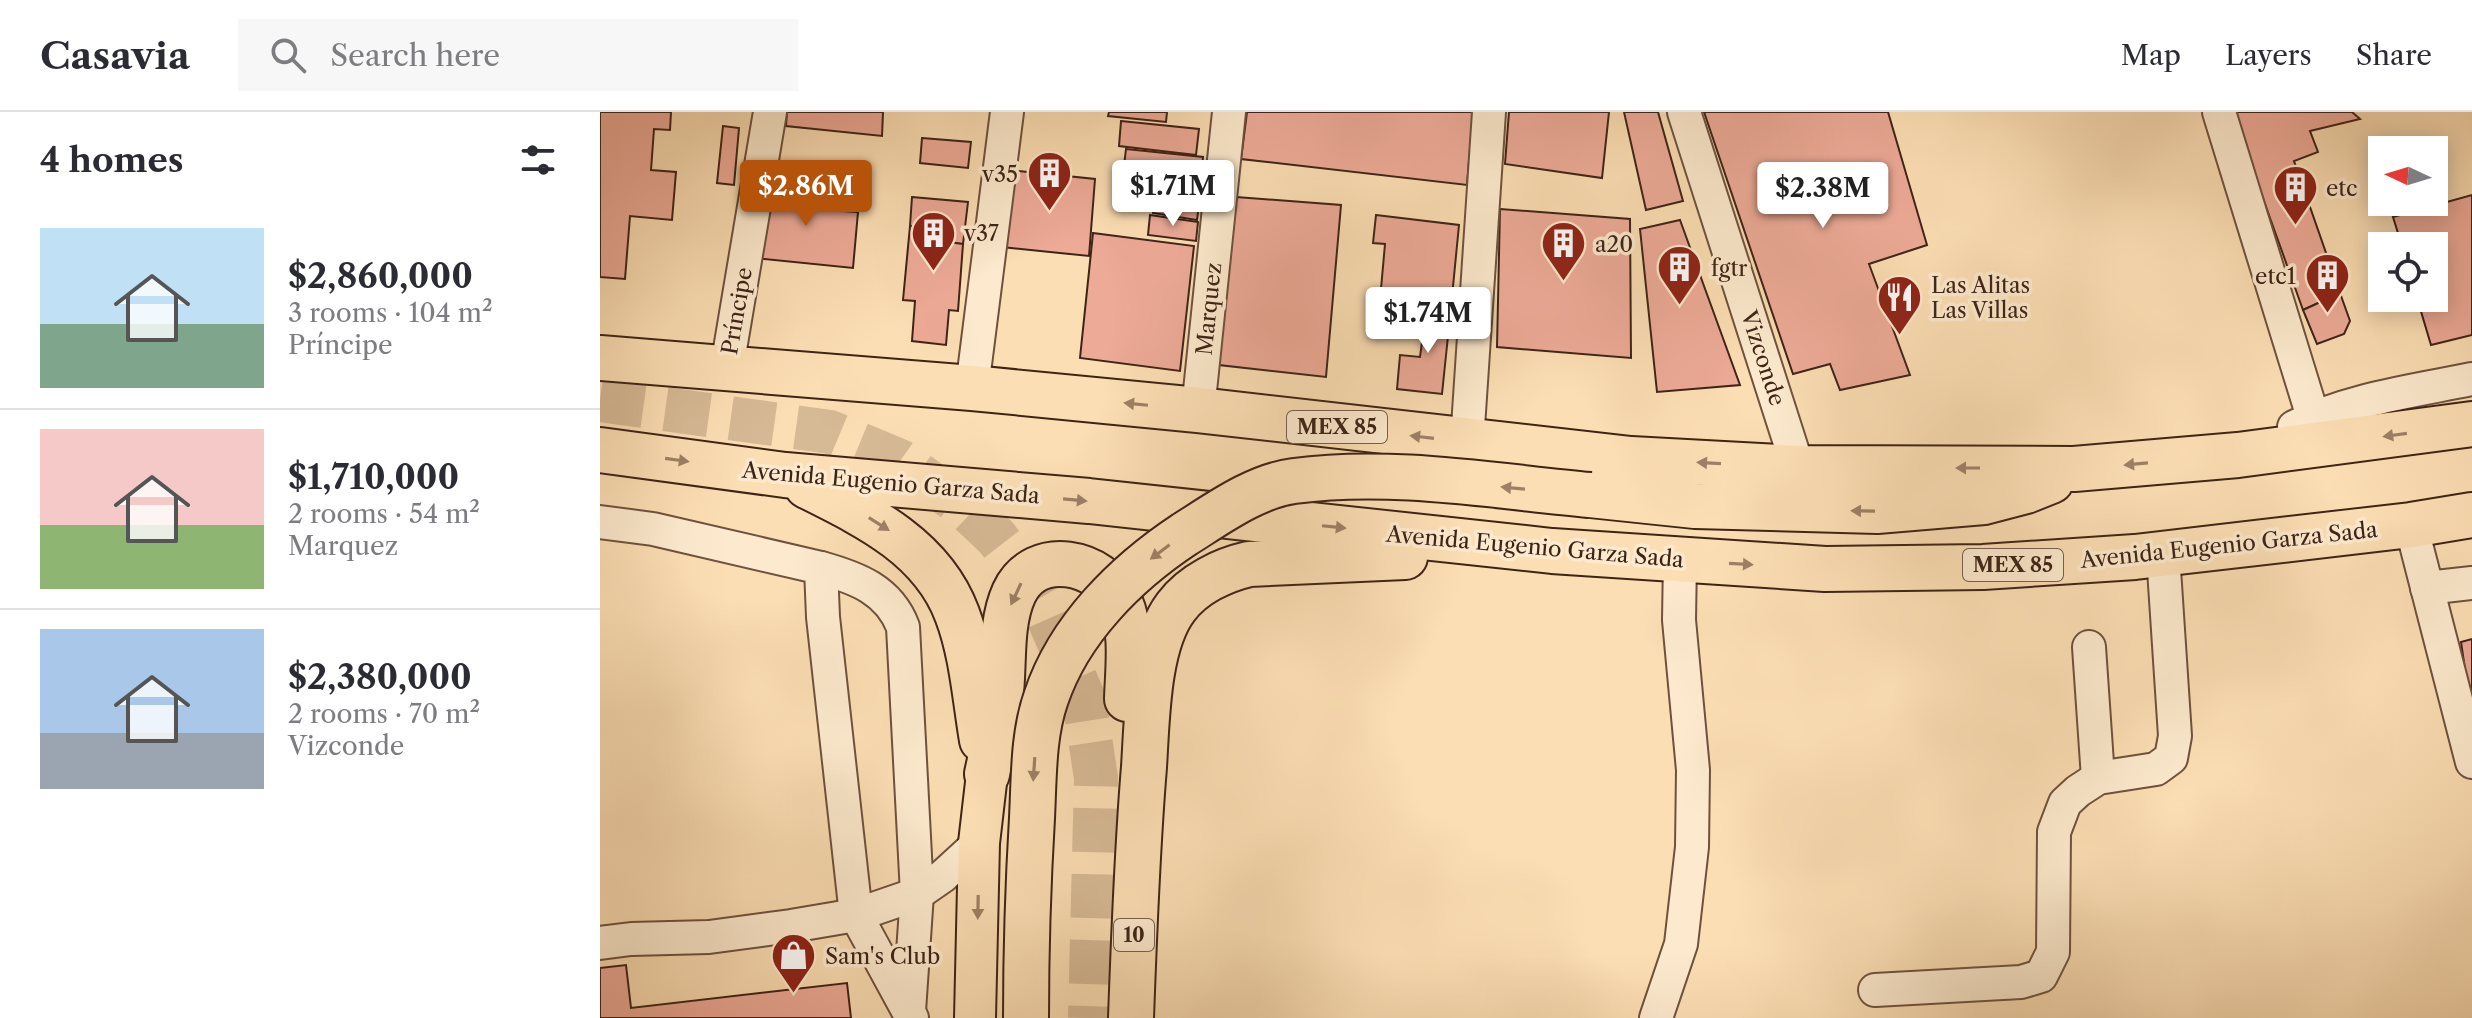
<!DOCTYPE html>
<meta charset="utf-8">
<style>
:root{--surface:#fff;--page:#f7f7f7;--text:#2b2b33;--muted:#7c7c81;--line:#e1e1e2;--accent:#b45309}
body{margin:0;font-family:"Libre Caslon Text",serif;background:var(--page);color:var(--text);height:100vh;display:flex;flex-direction:column;font-size:30px;white-space:nowrap}
*{box-sizing:border-box;margin:0}
p{font-size:26px;color:var(--muted)}
.icon{flex:none;width:44px;height:44px;fill:none;stroke:currentColor;stroke-width:2;stroke-linecap:round;stroke-linejoin:round}
.map{position:relative;flex:1;overflow:hidden}
.drawer{display:flex;flex-direction:column;background:var(--surface);width:600px}
.drawer>*{flex:none}
.needle{width:52px;rotate:274deg}
.buttons{position:absolute;left:1768px;top:24px;display:grid;gap:16px}
.buttons a{display:grid;place-items:center;width:80px;height:80px;border-radius:0px;background:var(--surface);box-shadow:0 4px 20px #0003;font-size:40px}
.price{position:absolute;translate:-50% -68px;padding:0 18px;border-radius:8px;background:#fff;color:#222;font-size:26px;line-height:52px;filter:drop-shadow(0 2px 4px #0008)}
.price::after{content:'';position:absolute;left:50%;top:48px;width:24px;height:18px;margin-left:-12px;background:inherit;clip-path:polygon(0 0,100% 0,50% 100%)}
.price.current{background:var(--accent);color:#fff}
ul{padding:0;list-style:none}
li{display:flex;align-items:center;gap:24px;height:200px;padding:0 40px}
li+li{border-top:2px solid var(--line)}
li span{display:grid;place-items:center;flex:none;width:224px;height:160px;border-radius:0px;color:#555}
li>.icon{margin-inline-start:auto}
span .icon{width:96px;height:96px;fill:#fffc;stroke-width:1}
li b{font-size:34px}
h2{display:flex;justify-content:space-between;align-items:center;height:96px;padding:0 40px;font-size:34px}
header{display:flex;align-items:center;gap:48px;box-sizing:border-box;height:112px;padding:0 40px;background:var(--surface);border-bottom:2px solid var(--line)}
header strong{font-size:38px}
nav{display:flex;gap:44px;margin-inline-start:auto;font-size:28px}
.search{width:560px;height:72px;background:var(--page);display:flex;align-items:center;gap:20px;box-sizing:border-box;padding:0 28px;border-radius:0px;color:var(--muted);font-size:30px}
main{display:flex;flex:1;min-height:0}
.map>svg:first-child{display:block}
</style>
<header>
<strong>Casavia</strong>
<div class="search"><svg class="icon" aria-label="search" viewBox="0 0 24 24"><circle cx="10" cy="10" r="6"/><path d="M15 15l6 6"/></svg>Search here</div>
<nav><a>Map</a><a>Layers</a><a>Share</a></nav>
</header>
<main>
<section class="drawer">
<h2>4 homes<svg class="icon" aria-label="filters" viewBox="0 0 24 24"><path d="M4 7h16M4 17h16"/><circle cx="9" cy="7" r="2"/><circle cx="15" cy="17" r="2"/></svg></h2>
<ul>
<li><span style="background:linear-gradient(#bfe0f5 60%,#7fa58c 0)"><svg class="icon" aria-label="home" viewBox="0 0 24 24"><path d="M3 11l9-7 9 7M6 9v11h12V9"/></svg></span><div><b>$2,860,000</b><p>3 rooms · 104 m²</p><p>Príncipe</p></div></li>
<li><span style="background:linear-gradient(#f6c9c9 60%,#8fb573 0)"><svg class="icon" aria-label="home" viewBox="0 0 24 24"><path d="M3 11l9-7 9 7M6 9v11h12V9"/></svg></span><div><b>$1,710,000</b><p>2 rooms · 54 m²</p><p>Marquez</p></div></li>
<li><span style="background:linear-gradient(#a9c7e8 65%,#9aa5b1 0)"><svg class="icon" aria-label="home" viewBox="0 0 24 24"><path d="M3 11l9-7 9 7M6 9v11h12V9"/></svg></span><div><b>$2,380,000</b><p>2 rooms · 70 m²</p><p>Vizconde</p></div></li>
</ul>
</section>
<div class="map">
<svg width="1872" height="906" viewBox="0 0 1872 906">
<rect width="100%" height="100%" fill="#fcdeb4"/>
<filter id="stains"><feTurbulence type="fractalNoise" baseFrequency=".0025" numOctaves="4"/><feColorMatrix values="0 0 0 0 .2 0 0 0 0 .09 0 0 0 0 .02 0 0 0 .5 -.17"/></filter>
<radialGradient id="worn" r=".72"><stop offset=".6" stop-color="#630" stop-opacity="0"/><stop offset="1" stop-color="#630" stop-opacity=".3"/></radialGradient>
<g fill="#edaa97" stroke="#3e2317" stroke-width="2">
<path d="M0,0H71L70,18L54,17L51,58L76,60L72,108L30,104L25,167L0,165Z"/>
<path d="M187,0H283L282,24L186,14Z"/>
<path d="M509,0H567L566,10L508,4Z"/>
<path d="M647,0H873L867,73L641,47Z"/>
<path d="M909,0H1009L1002,66L905,52Z"/>
<path d="M1024,0H1058L1083,89L1046,98Z"/>
<path d="M1104,0H1288L1327,133L1269,152L1310,263L1240,278L1230,252L1193,262Z"/>
<path d="M1632,0H1752L1760,7L1710,19L1718,40L1694,49L1740,181L1703,198Z"/>
<path d="M521,9L599,17L596,43L519,34Z"/>
<path d="M123,14L139,16L134,73L117,71Z"/>
<path d="M322,26L371,30L368,56L320,51Z"/>
<path d="M526,37L603,45L601,71L523,62Z"/>
<path d="M410,58L495,67L489,144L402,135Z"/>
<path d="M182,70L230,73L228,98L258,100L253,156L154,146L160,89L180,91Z"/>
<path d="M556,70L601,76L597,108L553,101Z"/>
<path d="M1872,83V223L1831,233L1817,186H1834V134H1802L1793,105Z"/>
<path d="M312,85L368,90L363,132L347,130L348,118L310,114Z"/>
<path d="M636,85L741,93L726,265L619,253Z"/>
<path d="M900,97L1030,107L1031,246L897,235Z"/>
<path d="M550,103L598,110L596,129L548,123Z"/>
<path d="M776,103L859,113L851,195L780,188L785,132L773,131Z"/>
<path d="M1080,108L1140,273L1057,280L1040,117Z"/>
<path d="M310,114L348,118L347,130L363,132L358,199L349,198L346,233L312,229L315,189L303,188Z"/>
<path d="M493,121L594,134L580,259L480,246Z"/>
<path d="M1740,181L1750,209L1744,222L1717,232L1703,198Z"/>
<path d="M827,193L851,195L842,282L797,277L800,243L820,245Z"/>
<path d="M1872,527V605L1861,530Z"/>
<path d="M26,853L31,896L247,871L251,906H0V856Z"/>
</g>
<g fill="none" stroke-linecap="round" stroke-linejoin="round">
<path stroke="#d6b995" stroke-width="44" stroke-dasharray="44 22" stroke-linecap="butt" d="M0,288L230,320L300,349L363,394L396,425L420,456L446,501L484,587L496,666L490,906"/>
<defs>
<g id="minor">
<path d="M1084,0L1198,356"/>
<path d="M1619,0L1713,305"/>
<path d="M127,255L170,0"/>
<path d="M372,276L407,0"/>
<path d="M598,298L629,0"/>
<path d="M1694,315C1749,287 1813,279 1872,267"/>
<path d="M867,330L889,0"/>
<path d="M0,410L53,417L221,456L223,505L256,803L312,906"/>
<path d="M1811,413L1872,650"/>
<path d="M221,456C257,466 289,478 303,515L317,782L309,899"/>
<path d="M1827,476L1872,471"/>
<path d="M1489,535L1498,666"/>
<path d="M0,831L31,827L109,825L191,814L256,803L317,782L343,764L379,731"/>
<path d="M1275,878L1421,870L1441,864L1453,840L1454,720L1465,691L1478,679L1498,666L1556,657L1571,646L1575,624L1563,442"/>
<path d="M1056,906L1081,832L1092,735L1093,658L1079,508L1080,448"/>
</g>
<path id="major" d="M375,906L379,731L387,662"/>
<g id="highway">
<path d="M0,246L372,276L598,298L1031,347L1198,356L1474,357L1638,343L1872,312"/>
<path d="M0,338L185,363L489,389L952,439L1225,457L1383,455L1535,445L1811,413L1872,403"/>
<path d="M207,374C267,404 332,435 357,502C372,541 375,587 382,628"/>
<path d="M990,383L1095,394L1277,399L1384,390L1426,379L1451,369"/>
<path d="M387,662C392,638 398,614 400,590C405,556 399,514 414,481C435,435 502,448 520,490C533,520 528,555 527,587"/>
<path d="M531,906C534,822 537,739 544,655C547,609 547,533 576,495C593,472 623,458 649,452L805,445"/>
</g>
</defs>
<use href="#minor" stroke="#6e523e" stroke-width="36"/>
<use href="#major" stroke="#3e2317" stroke-width="44"/>
<use href="#highway" stroke="#3e2317" stroke-width="48"/>
<use href="#minor" stroke="#fdeace" stroke-width="32"/>
<use href="#major" stroke="#fcdeb4" stroke-width="40"/>
<use href="#highway" stroke="#fcdeb4" stroke-width="44"/>
<defs>
<path id="highway-bridge" d="M426,906C426,839 428,773 432,706C434,666 433,623 446,586C469,517 526,461 585,422C617,402 655,374 694,369C791,356 893,374 990,383"/>
</defs>
<use href="#highway-bridge" stroke="#3e2317" stroke-width="48" stroke-linecap="butt"/>
<use href="#highway-bridge" stroke="#fcdeb4" stroke-width="44"/>
</g>
<defs><path id="oneway-solid" d="M-6-.8H1V-3.2L6.5 0L1 3.2V.8H-6Z" transform="scale(2)"/></defs>
<g fill="#9d8066">
<use href="#oneway-solid" transform="translate(536 292) rotate(-174)"/>
<use href="#oneway-solid" transform="translate(1795 323) rotate(172)"/>
<use href="#oneway-solid" transform="translate(822 325) rotate(-173)"/>
<use href="#oneway-solid" transform="translate(77 348) rotate(8)"/>
<use href="#oneway-solid" transform="translate(1109 351) rotate(-177)"/>
<use href="#oneway-solid" transform="translate(1536 352) rotate(175)"/>
<use href="#oneway-solid" transform="translate(1368 356) rotate(-180)"/>
<use href="#oneway-solid" transform="translate(913 376) rotate(-175)"/>
<use href="#oneway-solid" transform="translate(475 388) rotate(5)"/>
<use href="#oneway-solid" transform="translate(1263 399) rotate(-179)"/>
<use href="#oneway-solid" transform="translate(279 412) rotate(32)"/>
<use href="#oneway-solid" transform="translate(734 415) rotate(6)"/>
<use href="#oneway-solid" transform="translate(560 440) rotate(143)"/>
<use href="#oneway-solid" transform="translate(1141 452) rotate(3)"/>
<use href="#oneway-solid" transform="translate(416 482) rotate(115)"/>
<use href="#oneway-solid" transform="translate(434 657) rotate(94)"/>
<use href="#oneway-solid" transform="translate(378 795) rotate(91)"/>
</g>
<defs>
<symbol id="building-pin" viewBox="-11 -11 22 30"><path d="M0 17L-7.5 6A9.5 9.5 0 1 1 7.5 6Z" fill="#8f2418" stroke="#fdeace"/><path d="M-4-6H4V6H1V3H-1V6H-4ZM-2.5-4.3h1.7v1.8h-1.7ZM.8-4.3h1.7v1.8H.8ZM-2.5-1h1.7V.8h-1.7ZM.8-1h1.7V.8H.8Z" fill="#fff"/></symbol>
<symbol id="restaurant-pin" viewBox="-11 -11 22 30"><path d="M0 17L-7.5 6A9.5 9.5 0 1 1 7.5 6Z" fill="#8f2418" stroke="#fdeace"/><path d="M-5-6h1v4h1v-4h1v4h1v-4h1v5L-1.5 .5V6h-2V.5L-5-1ZM5-6V6H3V1.5H1.5Q1.5-4 5-6Z" fill="#fff"/></symbol>
<symbol id="shop-pin" viewBox="-11 -11 22 30"><path d="M0 17L-7.5 6A9.5 9.5 0 1 1 7.5 6Z" fill="#8f2418" stroke="#fdeace"/><path d="M-5-2.5h2.3a2.7 3.5 0 0 1 5.4 0H5L5.5 6h-11ZM-1.5-2.5h3a1.5 2.3 0 0 0-3 0Z" fill="#fff"/></symbol>
</defs>
<g fill-rule="evenodd">
<use href="#building-pin" x="424" y="36" width="51" height="69"/>
<use href="#building-pin" x="1670" y="50" width="51" height="69"/>
<use href="#building-pin" x="308" y="96" width="51" height="69"/>
<use href="#building-pin" x="938" y="106" width="51" height="69"/>
<use href="#building-pin" x="1054" y="130" width="51" height="69"/>
<use href="#building-pin" x="1702" y="138" width="51" height="69"/>
<use href="#restaurant-pin" x="1274" y="160" width="51" height="69"/>
<use href="#shop-pin" x="168" y="818" width="51" height="69"/>
</g>
<g text-anchor="middle" dominant-baseline="central" stroke-width="7" stroke-linejoin="round" paint-order="stroke">
<g fill="#fdeace" stroke="#775f4e" stroke-width="2">
<rect x="687" y="299" width="100" height="32" rx="6"/>
<rect x="1363" y="437" width="100" height="32" rx="6"/>
<rect x="514" y="807" width="40" height="32" rx="6"/>
</g>
<g font-size="20" font-weight="bold" fill="#3e2317">
<text x="737" y="315">MEX 85</text>
<text x="1413" y="453">MEX 85</text>
<text x="534" y="823">10</text>
</g>
<g font-size="22" fill="#3e2317" stroke="#fdeace" text-anchor="start">
<text x="418" y="62" text-anchor="end">v35</text>
<text x="1726" y="76">etc</text>
<text x="364" y="121">v37</text>
<text x="995" y="132">a20</text>
<text x="1111" y="156">fgtr</text>
<text x="1696" y="164" text-anchor="end">etc1</text>
<text x="1331" y="173">Las Alitas<tspan x="1331" dy="25">Las Villas</tspan></text>
<text x="225" y="844">Sam's Club</text>
</g>
<g font-size="22" fill="#3e2317" stroke="#fdeace">
<text transform="translate(609 197) rotate(-84)">Marquez</text>
<text transform="translate(137 199) rotate(-80)">Príncipe</text>
<text transform="translate(1163 246) rotate(72)">Vizconde</text>
<text transform="translate(291 371) rotate(5)">Avenida Eugenio Garza Sada</text>
<text transform="translate(1629 433) rotate(-6)">Avenida Eugenio Garza Sada</text>
<text transform="translate(935 435) rotate(5)">Avenida Eugenio Garza Sada</text>
</g>
</g>
<rect width="100%" height="100%" filter="url(#stains)"/>
<rect width="100%" height="100%" fill="url(#worn)"/>
</svg>
<div class="buttons">
<a><svg class="needle" viewBox="-14 -14 28 28"><path d="M0-13l5 13h-10z" fill="#e53935"/><path d="M0 13l5-13h-10z" fill="#7c7c81"/></svg></a>
<a><svg class="icon" aria-label="locate" viewBox="0 0 24 24"><circle cx="12" cy="12" r="6"/><path d="M12 2v4M12 18v4M2 12h4M18 12h4"/></svg></a>
</div>
<b class="price current" style="left:206px;top:116px">$2.86M</b>
<b class="price" style="left:573px;top:116px">$1.71M</b>
<b class="price" style="left:1223px;top:118px">$2.38M</b>
<b class="price" style="left:828px;top:243px">$1.74M</b>
</div>
</main>
